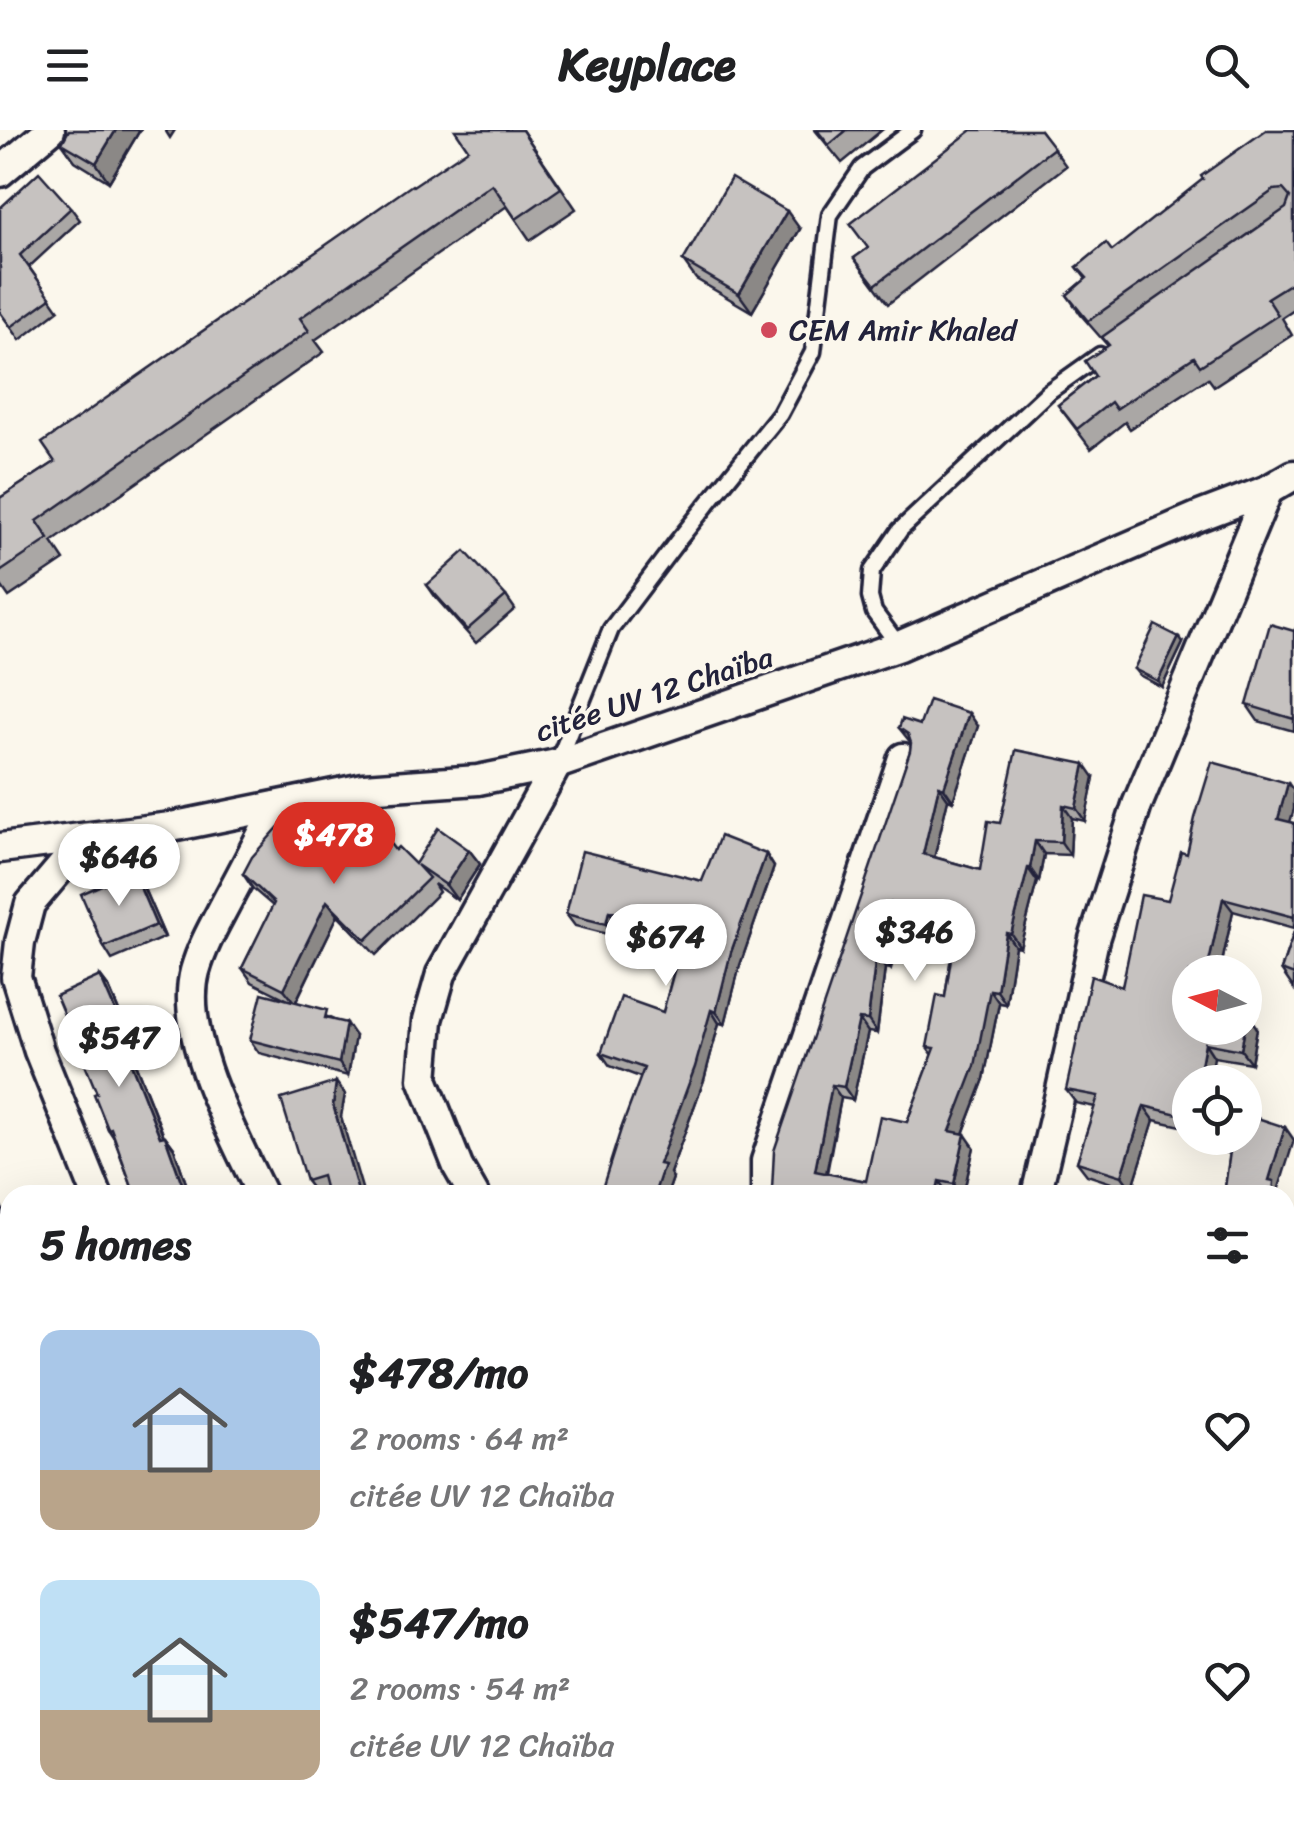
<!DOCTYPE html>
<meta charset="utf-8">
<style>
:root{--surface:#fff;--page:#f6f6f6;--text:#202124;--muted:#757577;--accent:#d93025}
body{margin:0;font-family:Sriracha,sans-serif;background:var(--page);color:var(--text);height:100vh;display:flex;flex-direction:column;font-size:38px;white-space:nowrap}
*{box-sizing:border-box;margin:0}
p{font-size:32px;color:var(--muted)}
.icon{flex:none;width:55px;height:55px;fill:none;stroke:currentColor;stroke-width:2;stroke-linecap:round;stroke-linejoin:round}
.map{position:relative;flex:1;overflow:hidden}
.side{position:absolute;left:0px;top:1055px;width:1295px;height:642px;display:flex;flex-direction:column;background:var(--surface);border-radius:30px 30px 0 0;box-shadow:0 10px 40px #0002}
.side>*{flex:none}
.needle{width:65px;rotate:276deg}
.buttons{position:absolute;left:1172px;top:825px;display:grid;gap:20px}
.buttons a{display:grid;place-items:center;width:90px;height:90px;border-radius:50%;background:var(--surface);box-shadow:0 10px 40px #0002;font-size:50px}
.price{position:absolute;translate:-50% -85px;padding:0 22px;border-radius:35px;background:#fff;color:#222;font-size:32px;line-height:65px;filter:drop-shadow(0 2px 5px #0008)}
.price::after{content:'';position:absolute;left:50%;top:60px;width:30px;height:22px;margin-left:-15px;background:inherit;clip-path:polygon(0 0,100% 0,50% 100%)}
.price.current{background:var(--accent);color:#fff}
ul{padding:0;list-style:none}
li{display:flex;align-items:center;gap:30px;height:250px;padding:0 40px}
li span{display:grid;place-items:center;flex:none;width:280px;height:200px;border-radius:20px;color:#555}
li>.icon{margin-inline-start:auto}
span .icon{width:120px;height:120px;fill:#fffc;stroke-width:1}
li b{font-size:42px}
h2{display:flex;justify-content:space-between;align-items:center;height:120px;padding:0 40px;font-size:42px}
header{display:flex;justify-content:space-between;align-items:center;height:130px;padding:0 40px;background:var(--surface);font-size:45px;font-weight:700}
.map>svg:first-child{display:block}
</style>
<header><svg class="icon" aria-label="menu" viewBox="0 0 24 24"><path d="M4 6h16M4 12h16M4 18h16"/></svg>Keyplace<svg class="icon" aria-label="search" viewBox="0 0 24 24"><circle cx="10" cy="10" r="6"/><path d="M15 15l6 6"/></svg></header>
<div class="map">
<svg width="1294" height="1696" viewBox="0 0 1294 1696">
<defs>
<pattern id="industrial-furrows" width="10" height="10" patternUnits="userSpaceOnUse" patternTransform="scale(2.5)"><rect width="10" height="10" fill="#ebe7df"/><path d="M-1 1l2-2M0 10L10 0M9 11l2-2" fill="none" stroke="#c9c6c0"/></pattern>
</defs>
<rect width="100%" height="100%" fill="#fbf7ec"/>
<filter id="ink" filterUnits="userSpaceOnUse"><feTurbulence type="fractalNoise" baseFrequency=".01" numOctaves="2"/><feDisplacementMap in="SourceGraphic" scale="20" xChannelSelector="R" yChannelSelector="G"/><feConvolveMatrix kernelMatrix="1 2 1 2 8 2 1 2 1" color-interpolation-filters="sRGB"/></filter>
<g filter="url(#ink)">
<path fill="#ebe7df" d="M647,1688H1042L1038,1696H644Z"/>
<path fill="url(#industrial-furrows)" d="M1294,1608V1696H1245L1250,1688H1285V1624Z"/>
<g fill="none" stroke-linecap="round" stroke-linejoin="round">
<defs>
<g id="service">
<path d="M899,516L874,482L870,467L872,441L900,400L1048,262L1100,225"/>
<path d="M557,634L611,499L676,413L780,284L813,222L830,85L862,38L913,0"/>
</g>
<g id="minor">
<path d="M0,42L50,0"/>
<path d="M86,708L30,774L20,812L16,847L39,921L97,1065"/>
<path d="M0,718L171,697L364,658L478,650L557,634L899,516L1197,387L1268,360L1294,345"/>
<path d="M262,1065C234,1006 178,906 195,841C202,816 215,794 227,771C244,740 260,708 277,676"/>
<path d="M474,1065L458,1037L423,949L428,890L441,844L557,634"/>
<path d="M766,1065V1031L903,628"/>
<path d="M1036,1065L1061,960L1094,809L1137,675L1268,360"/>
<path d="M424,1696L426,1688"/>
<path d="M617,1696L620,1688"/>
</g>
<g id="tertiary">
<path d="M1285,1353L1294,1337"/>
<path d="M1102,1696L1105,1688"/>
</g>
</defs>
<use href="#service" stroke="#22223b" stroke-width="21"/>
<use href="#minor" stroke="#22223b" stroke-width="35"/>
<use href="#tertiary" stroke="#22223b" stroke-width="40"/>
<use href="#service" stroke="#fbf7ec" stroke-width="14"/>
<use href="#minor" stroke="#fbf7ec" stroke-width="28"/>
<use href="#tertiary" stroke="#fbf7ec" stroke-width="32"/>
</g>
<g fill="#aaa7a5" stroke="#22223b" stroke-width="2.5" fill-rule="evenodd">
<path d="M140,0L109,52L75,31L62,13Z"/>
<path d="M522,0L576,79L530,110L507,76L315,210L324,222L52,412L64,430L9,467L0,454V368L55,332L413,56Z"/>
<path d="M815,0H882L842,33Z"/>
<path d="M1040,0L1066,36L888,174L854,128Z"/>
<path d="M1294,0V180L1282,188L1292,205L1214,256L1208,248L1130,299L1125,292L1091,319L1058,275L1095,246L1108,216L1081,185L1067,165L1086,149L1077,137L1112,121Z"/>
<path d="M0,78H71L80,90L29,137L59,180L20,210L0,182Z"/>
<path d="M800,99L752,182L696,149L683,131Z"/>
<path d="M427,455L506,466L515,479L476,513L436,468Z"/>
<path d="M1294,501V601L1258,591L1247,575Z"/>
<path d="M1183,513L1162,557L1139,545L1134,539Z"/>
<path d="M920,595L978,596L953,671L948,669L934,727L980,740L1000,693L1094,647L1085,691L1072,688L1070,725L1044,724L1039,751H1037L1020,817L1015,816L1006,874L999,873L984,949L963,1004L974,1017L963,1065L772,1060L910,621L911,613L899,598ZM900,786L955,800L945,867L927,917L933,925L907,992L866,1051L827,1043L841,968L853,970L868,902L877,903L885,838L891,839Z"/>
<path d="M1290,692L1294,693V798L1233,781L1220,842H1190V898L1247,884L1257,898L1251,933L1214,927L1190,952V998L1154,990L1132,1060L1087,1045L1077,1032L1095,977L1076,973L1066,960L1168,770L1187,724Z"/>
<path d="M330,720H395L415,734L469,720L480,734L457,770L434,754L439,762L376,825L338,785L296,872L334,890L355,906L348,946L259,923L250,910L286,869L252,852L242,838L273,776L253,759L243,744Z"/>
<path d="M766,724L774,737L740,835L725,894L719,893L704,950L670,1043L673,1048L667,1065L640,947L610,936L601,923L663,882L682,810L618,793L615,806L575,796L566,784L702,751Z"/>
<path d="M133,741L142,754L165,807L112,830L104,817Z"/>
<path d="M1294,802V859L1281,840Z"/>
<path d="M100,846L109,858L138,926L133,928L164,1006H165L174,1018L190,1065H136L133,1060L114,1008L108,999L97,963Z"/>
<path d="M345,964L326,1060L315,1063L306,1051Z"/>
<path d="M1206,1008H1245L1283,1065H1224L1230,1024L1215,1019Z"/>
<path d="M0,1074L10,1096V1319L0,1322Z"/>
<path d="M897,1688H964L961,1696H908L901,1693Z"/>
</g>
<g fill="#8b8886" stroke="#22223b" stroke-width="2.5">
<path d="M116,0H140L109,52L96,33Z"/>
<path d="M165,0H175L170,8Z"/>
<path d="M787,81L800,99L752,182L739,164Z"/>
<path d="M1179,507L1183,513L1162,557L1158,551Z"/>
<path d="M969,583L978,596L953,671L944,658Z"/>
<path d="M1085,634L1094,647L1085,691L1076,678Z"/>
<path d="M1288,653L1294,661V679L1287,702L1278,689Z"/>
<path d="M939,656L948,669L932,737L923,724Z"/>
<path d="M1063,675L1072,688L1070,725L1061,712Z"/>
<path d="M1035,711L1044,724L1039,751L1030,738Z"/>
<path d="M469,720L480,734L457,770L446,755Z"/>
<path d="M766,724L774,737L740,835L725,894L716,882L731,822Z"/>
<path d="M1028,738L1037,751L1020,817L1011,804Z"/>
<path d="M133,741L142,754L165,807L156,795Z"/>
<path d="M1223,768L1233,781L1220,842H1207Z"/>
<path d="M327,771L338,785L295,873L284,859Z"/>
<path d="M891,773L900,786L891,839L882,826Z"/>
<path d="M609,781L618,793L615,806L606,794Z"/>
<path d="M1006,803L1015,816L1006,874L997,861Z"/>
<path d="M876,825L885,838L877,903L868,890Z"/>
<path d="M100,846L109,858L138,926L129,913Z"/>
<path d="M990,860L999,873L984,949L959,1014L950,1001Z"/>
<path d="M711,880L719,893L704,950L670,1043L673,1048L667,1065H654L659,1034Z"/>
<path d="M1247,884L1257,898L1251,933L1241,920Z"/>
<path d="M859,889L868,902L853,970L844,957Z"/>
<path d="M346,893L355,906L348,946L339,933Z"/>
<path d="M1205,913L1214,927L1210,952H1198Z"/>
<path d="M124,916L133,928L169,1020L160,1007Z"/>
<path d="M336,952L345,964L341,987L364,1065H359L333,975Z"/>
<path d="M832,955L841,968L824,1054L815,1041Z"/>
<path d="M1144,976L1154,990L1132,1060L1122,1046Z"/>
<path d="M1285,997L1294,1010L1279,1058L1283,1065H1273L1269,1050Z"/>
<path d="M965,1004L974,1017L963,1065H961L954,1054Z"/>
<path d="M165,1006L174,1018L190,1065H186Z"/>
<path d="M939,1051L948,1064V1065H936Z"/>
<path d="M0,1074L10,1096V1106L0,1082Z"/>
<path d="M348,1688H359L358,1696H348Z"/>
<path d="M559,1688H571L570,1696H558Z"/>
<path d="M744,1688H762L760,1696H741Z"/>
<path d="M945,1688H964L961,1696H942Z"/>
</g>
<g fill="#c6c2c0" stroke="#22223b" stroke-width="2.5" fill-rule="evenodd">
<path d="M69,0H116L96,33L62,13Z"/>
<path d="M455,0H522L561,58L516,89L492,54L300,188L309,201L37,391L49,409L0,442V368L55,332L42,313L412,55L413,56L468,19Z"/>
<path d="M817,0H847L829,15Z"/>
<path d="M972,0H1040L1054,18L875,155L854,128L868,118L850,94Z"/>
<path d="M1266,0H1294V151L1267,168L1278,185L1200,236L1194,227L1116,279L1111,272L1077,299L1058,275L1095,246L1085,231L1109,215L1102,207L1286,78L1290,67L1283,59L1274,60L1088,191L1067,165L1087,148L1077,137L1106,113L1112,121L1203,49L1201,46Z"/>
<path d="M39,42L71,78L20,125L51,168L11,197L0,182V78Z"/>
<path d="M731,48L787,81L739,164L683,131Z"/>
<path d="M465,421L506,466L467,500L427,455Z"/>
<path d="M1270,494L1294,501V589L1247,575Z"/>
<path d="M1155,495L1179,507L1158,551L1134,539Z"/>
<path d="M929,570L969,583L944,658L939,656L923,724L980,740L988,691L1000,693L1016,620L1085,634L1076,678L1063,675L1061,712L1035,711L1030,738H1028L1011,804L1006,803L997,861L990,860L975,936L950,1001L965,1004L954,1054L939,1051L936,1065H767L772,1060L774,1021L910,621L911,613L908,604L899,598L902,589L920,595ZM891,773L957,790L945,867L937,865L927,917L935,918L907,992L880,986L866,1051L815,1041L832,955L844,957L859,889L868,890L876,825L882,826Z"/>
<path d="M1212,632L1288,653L1278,689L1294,693V787L1223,768L1207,842H1190V898H1245L1241,920L1205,913L1198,952H1190V987L1144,976L1122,1046L1077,1032L1098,966L1066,960L1091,846L1122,857L1141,765L1168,770L1181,722L1187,724L1195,688Z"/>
<path d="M290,684L330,720L371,689L395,720L398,717L415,734L438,698L469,720L446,755L417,735L429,748L366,810L327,771L284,859L242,838L274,773L243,744L252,727Z"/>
<path d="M720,706L766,724L731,822L716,882L711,880L695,937L659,1034L664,1035L654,1065H600L621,999L644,938L601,923L621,867L663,882L685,800L609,781L606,794L566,784L582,721L702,751Z"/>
<path d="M133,741L156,795L104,817L81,764Z"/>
<path d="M1294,802V845L1281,840Z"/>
<path d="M100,846L129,913L124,916L160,1007L165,1006L186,1065H139L137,1059L133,1060L111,998L108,999L94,964L97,963L56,866Z"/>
<path d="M262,863L327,880L325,888L346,893L339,933L250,910Z"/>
<path d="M336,952L333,975L359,1065H327L322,1046L306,1051L281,969Z"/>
<path d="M1245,984L1285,997L1269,1050L1274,1051L1273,1065H1224L1231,1014L1208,1008H1245Z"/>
<path d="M0,1082L10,1106V1301L0,1304Z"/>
<path d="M262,1688H348V1696H259Z"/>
<path d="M455,1688H559L558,1696H454Z"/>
<path d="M683,1688H744L741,1696H680Z"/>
<path d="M916,1688H945L942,1696H936Z"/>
</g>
</g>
<circle fill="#d1495b" stroke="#fbf7ec" stroke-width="4" cx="769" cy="200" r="10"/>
<g text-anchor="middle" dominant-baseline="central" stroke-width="8" stroke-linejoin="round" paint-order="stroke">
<g font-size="30" fill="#22223b" stroke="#fbf7ec" text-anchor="start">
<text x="789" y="200">CEM Amir Khaled</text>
</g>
<g font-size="30" fill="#22223b" stroke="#fbf7ec">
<text transform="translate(654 564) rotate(-18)">citée UV 12 Chaïba</text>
</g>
</g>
</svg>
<div class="buttons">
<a><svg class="needle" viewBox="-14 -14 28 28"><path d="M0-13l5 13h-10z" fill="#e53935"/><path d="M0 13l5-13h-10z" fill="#757577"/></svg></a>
<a><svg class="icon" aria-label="locate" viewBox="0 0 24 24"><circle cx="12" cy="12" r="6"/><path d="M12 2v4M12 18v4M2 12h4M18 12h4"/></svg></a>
</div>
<b class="price current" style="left:334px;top:757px">$478</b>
<b class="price" style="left:119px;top:779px">$646</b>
<b class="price" style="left:915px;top:854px">$346</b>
<b class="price" style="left:666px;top:859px">$674</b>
<b class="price" style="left:119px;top:960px">$547</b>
<section class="side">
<h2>5 homes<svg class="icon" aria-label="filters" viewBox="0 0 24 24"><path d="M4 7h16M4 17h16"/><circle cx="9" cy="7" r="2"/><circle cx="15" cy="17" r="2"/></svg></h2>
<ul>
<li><span style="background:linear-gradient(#a9c7e8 70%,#b9a48a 0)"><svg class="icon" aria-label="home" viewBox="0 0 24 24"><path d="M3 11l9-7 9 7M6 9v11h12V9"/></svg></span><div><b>$478/mo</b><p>2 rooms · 64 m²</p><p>citée UV 12 Chaïba</p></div><svg class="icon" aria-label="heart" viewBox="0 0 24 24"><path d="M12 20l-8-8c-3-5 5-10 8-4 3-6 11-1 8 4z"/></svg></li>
<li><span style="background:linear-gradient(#bfe0f5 65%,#b9a48a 0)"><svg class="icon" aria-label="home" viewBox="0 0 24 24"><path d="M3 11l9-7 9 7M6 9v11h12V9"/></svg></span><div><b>$547/mo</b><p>2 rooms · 54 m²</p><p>citée UV 12 Chaïba</p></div><svg class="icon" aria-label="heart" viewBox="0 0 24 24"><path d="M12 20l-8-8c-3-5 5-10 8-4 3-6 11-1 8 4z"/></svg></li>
</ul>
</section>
</div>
